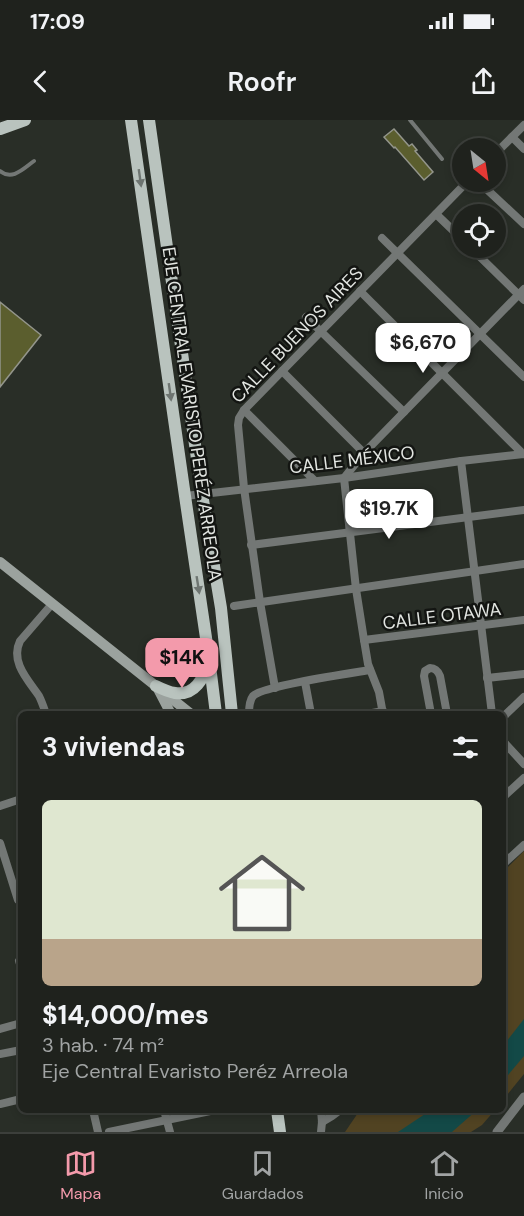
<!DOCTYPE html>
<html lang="es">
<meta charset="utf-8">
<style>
:root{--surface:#1f221d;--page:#272a26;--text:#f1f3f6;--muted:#a1a4a4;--line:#3c3f3b;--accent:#f39aab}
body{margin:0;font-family:"DM Sans",sans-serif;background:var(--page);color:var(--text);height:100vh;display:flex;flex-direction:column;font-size:22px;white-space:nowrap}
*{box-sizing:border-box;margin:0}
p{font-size:20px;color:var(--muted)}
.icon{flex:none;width:33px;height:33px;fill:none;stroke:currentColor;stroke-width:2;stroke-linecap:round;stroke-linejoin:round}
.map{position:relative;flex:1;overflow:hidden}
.details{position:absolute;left:18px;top:591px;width:488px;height:402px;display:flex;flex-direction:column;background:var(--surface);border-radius:9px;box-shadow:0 3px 9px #0003,0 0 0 2px var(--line)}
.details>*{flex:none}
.needle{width:39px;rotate:150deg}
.fabs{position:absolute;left:452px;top:18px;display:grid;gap:12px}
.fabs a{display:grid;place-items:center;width:54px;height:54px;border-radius:50%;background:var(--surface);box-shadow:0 3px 9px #0003,0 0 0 2px var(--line);font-size:30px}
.price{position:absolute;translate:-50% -51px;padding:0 14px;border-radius:12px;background:#fff;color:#222;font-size:20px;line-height:39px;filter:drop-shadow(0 2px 3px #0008)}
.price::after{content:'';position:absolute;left:50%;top:36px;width:18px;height:14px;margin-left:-9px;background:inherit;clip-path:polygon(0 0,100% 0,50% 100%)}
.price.current{background:var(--accent);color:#111}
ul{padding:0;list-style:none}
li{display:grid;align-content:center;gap:12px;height:318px;padding:0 24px}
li+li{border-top:2px solid var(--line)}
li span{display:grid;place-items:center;height:186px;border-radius:9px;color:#555}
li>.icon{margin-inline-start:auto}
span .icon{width:108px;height:108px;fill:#fffc;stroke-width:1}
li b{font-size:26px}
h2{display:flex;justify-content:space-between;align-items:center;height:72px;padding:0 24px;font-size:26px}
.status{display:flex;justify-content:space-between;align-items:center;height:42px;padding:0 30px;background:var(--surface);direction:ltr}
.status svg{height:16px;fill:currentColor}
header{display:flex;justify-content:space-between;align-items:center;height:78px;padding:0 24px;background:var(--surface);font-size:27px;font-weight:600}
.tabs{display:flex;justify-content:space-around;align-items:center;height:84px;border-top:2px solid var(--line);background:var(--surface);font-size:16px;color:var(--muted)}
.tabs a{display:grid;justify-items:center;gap:3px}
.tabs .current{color:var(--accent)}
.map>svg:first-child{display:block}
</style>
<div class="status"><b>17:09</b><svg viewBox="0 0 49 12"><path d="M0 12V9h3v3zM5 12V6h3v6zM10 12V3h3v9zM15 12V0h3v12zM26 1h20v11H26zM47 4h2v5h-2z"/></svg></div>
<header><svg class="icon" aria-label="back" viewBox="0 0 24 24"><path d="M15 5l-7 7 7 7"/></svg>Roofr<svg class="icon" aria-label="share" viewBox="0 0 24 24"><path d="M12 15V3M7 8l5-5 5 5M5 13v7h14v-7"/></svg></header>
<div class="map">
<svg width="524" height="1012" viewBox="0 0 524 1012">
<rect width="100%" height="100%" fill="#292e27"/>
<g fill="#514322">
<path d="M524,731V954L503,980V752Z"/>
<path d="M360,990H495L482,1005L471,1012H345Z"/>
</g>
<g fill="#134947">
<path d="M524,899V936L503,961V926Z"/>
<path d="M431,990H477L452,1012H398Z"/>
</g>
<g fill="#5b5e2e" stroke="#93958b" stroke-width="1.5">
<path d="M394,9L409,26L412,24L417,30L415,31L433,52L424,60L395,27L394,28L384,17Z"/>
<path d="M0,182L41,215L0,267Z"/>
</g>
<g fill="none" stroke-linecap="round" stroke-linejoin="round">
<g stroke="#737775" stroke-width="4">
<path d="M410,0L442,39"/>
<path d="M0,51C12,61 23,49 34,41"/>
</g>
<g stroke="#737775" stroke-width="8">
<path d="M512,17L524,29"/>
<path d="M495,34L524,5"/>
<path d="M479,62L524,104"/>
<path d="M436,94L462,119"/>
<path d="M382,118L524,257"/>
<path d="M471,128L524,180"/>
<path d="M360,171L523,334"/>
<path d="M306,197L404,292"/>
<path d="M282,251L364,333"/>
<path d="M244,290L315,361"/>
<path d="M461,341L492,594"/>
<path d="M185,376L344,358L461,341L524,334"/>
<path d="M251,425L524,390"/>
<path d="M234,486L524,444"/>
<path d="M364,520L524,500"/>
<path d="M487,558L524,554"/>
<path d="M305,562L311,594"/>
<path d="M275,568L260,482L244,368L238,305L239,298L244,290L467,62"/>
<path d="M46,594C44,588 42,582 39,576C28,560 10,542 20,521L52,484"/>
<path d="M249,594C249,588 249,581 253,576C262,566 352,553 370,550"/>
<path d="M367,594L383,591"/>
<path d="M383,594L379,572L368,544L364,520L356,469L344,358L364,333L524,169"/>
<path d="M431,594L424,556L425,551L430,548C435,548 438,551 440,556L447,594"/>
<path d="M502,598L524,577"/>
<path d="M502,620L524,644"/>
<path d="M502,678L524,658"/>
<path d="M0,686L21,679"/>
<path d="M0,723L18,780"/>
<path d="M502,745L524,725"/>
<path d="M19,841L21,847"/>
<path d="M0,909L21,903"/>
<path d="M0,934L21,930"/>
<path d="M0,984L21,979"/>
<path d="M93,990L98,1012"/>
<path d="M164,990L170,1012"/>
<path d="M321,990L322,1002L321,1012"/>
<path d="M322,1002L332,996L340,990"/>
<path d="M109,1012L215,990"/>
</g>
<path stroke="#737775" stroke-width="9" d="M497,1012L524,977"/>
<g stroke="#9ba29e" stroke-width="10">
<path d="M0,442L191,594"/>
<path d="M158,569L171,594"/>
</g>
<g stroke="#b9c3be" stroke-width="12">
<path d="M131,0L185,376L209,538L216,594"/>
<path d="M149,0L202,374L221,488L232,594"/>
<path d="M0,9L25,0"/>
<path d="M156,566C162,569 169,572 175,573C195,576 204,558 208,542"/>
<path d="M277,990L280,1012"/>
</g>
</g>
<defs><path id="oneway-solid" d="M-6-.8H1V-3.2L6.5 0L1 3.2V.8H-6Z" transform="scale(1.5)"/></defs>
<g fill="#6e7571">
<use href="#oneway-solid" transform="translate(140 58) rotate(82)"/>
<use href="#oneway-solid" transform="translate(170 272) rotate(82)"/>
<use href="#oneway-solid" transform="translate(198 465) rotate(81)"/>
</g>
<g text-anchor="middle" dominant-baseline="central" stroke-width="5" stroke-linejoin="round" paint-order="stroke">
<g font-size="18" fill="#e3e6e2" stroke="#131512">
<text transform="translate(297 215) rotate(-46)">CALLE BUENOS AIRES</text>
<text transform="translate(192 294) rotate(82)">EJE CENTRAL EVARISTO PERÉZ ARREOLA</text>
<text transform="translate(352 340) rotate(-7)">CALLE MÉXICO</text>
<text transform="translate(442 496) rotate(-7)">CALLE OTAWA</text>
</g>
</g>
</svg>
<div class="fabs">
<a><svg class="needle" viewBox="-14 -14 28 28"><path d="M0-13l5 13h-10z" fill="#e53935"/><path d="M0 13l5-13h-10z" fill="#a1a4a4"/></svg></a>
<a><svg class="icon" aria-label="locate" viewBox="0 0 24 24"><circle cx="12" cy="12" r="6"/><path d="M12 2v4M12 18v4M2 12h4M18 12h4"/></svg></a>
</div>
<b class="price" style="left:423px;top:254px">$6,670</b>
<b class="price" style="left:389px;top:420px">$19.7K</b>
<b class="price current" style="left:182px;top:569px">$14K</b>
<section class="details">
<h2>3 viviendas<svg class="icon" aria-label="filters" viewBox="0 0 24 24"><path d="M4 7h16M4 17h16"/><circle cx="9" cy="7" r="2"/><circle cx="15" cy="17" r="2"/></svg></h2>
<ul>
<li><span style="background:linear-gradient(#dfe7d0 75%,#b9a48a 0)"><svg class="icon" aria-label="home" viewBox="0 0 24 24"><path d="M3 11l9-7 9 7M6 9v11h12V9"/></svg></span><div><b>$14,000/mes</b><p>3 hab. · 74 m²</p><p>Eje Central Evaristo Peréz Arreola</p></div></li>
</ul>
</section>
</div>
<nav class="tabs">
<a class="current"><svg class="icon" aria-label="map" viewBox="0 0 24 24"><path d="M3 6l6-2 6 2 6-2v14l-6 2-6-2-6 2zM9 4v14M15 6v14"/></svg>Mapa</a>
<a><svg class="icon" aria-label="saved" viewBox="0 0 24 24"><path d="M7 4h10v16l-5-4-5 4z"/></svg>Guardados</a>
<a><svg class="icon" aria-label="home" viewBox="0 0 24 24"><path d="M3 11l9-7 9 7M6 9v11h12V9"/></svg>Inicio</a>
</nav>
